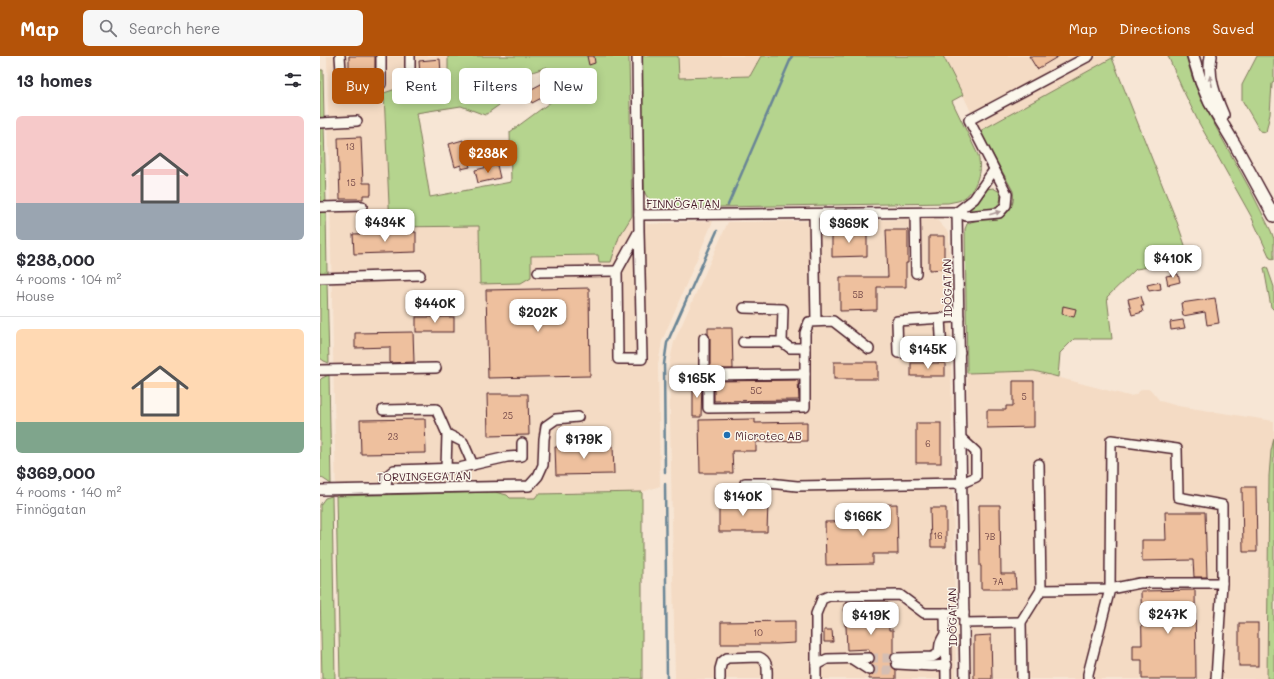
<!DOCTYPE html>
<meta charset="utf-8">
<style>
:root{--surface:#fff;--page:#f7f7f7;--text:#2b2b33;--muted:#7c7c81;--line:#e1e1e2;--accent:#b45309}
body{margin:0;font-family:Mali,sans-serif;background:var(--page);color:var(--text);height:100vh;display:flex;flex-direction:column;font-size:15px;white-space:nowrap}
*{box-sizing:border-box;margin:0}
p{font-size:13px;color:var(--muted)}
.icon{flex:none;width:22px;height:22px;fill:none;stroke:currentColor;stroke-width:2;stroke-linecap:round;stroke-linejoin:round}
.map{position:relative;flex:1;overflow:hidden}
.sheet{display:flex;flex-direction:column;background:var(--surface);width:320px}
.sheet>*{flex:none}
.hud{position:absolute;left:12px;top:12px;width:380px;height:36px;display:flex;gap:8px}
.price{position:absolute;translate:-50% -34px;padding:0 9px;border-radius:8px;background:#fff;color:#222;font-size:13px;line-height:26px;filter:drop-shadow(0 1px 2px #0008)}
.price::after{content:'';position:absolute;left:50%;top:24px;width:12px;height:9px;margin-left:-6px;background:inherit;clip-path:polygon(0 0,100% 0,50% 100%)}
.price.active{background:var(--accent);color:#fff}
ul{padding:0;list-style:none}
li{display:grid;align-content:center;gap:8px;height:212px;padding:0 16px}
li+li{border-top:1px solid var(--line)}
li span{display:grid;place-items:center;height:124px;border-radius:6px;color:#555}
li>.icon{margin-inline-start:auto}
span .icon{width:72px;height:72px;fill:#fffc;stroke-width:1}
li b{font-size:17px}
h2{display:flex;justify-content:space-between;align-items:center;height:48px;padding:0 16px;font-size:17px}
.pill{padding:0 14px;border-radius:6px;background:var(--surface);box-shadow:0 2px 10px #0003;font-size:14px;line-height:36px}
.pill.active{background:var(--accent);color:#fff}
header{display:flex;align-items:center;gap:24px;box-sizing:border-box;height:56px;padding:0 20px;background:var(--accent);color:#fff}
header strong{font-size:19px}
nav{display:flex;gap:22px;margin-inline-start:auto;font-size:14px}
.search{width:280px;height:36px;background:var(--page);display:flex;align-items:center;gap:10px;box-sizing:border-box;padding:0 14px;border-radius:6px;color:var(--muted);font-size:15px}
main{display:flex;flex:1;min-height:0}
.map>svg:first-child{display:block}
</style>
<header>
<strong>Map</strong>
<div class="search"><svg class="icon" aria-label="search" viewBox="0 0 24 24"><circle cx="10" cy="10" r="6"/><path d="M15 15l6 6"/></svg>Search here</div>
<nav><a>Map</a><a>Directions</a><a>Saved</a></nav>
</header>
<main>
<section class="sheet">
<h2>13 homes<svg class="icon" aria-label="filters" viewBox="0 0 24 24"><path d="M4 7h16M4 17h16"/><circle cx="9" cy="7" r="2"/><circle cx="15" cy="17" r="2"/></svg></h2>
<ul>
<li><span style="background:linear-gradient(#f6c9c9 70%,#9aa5b1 0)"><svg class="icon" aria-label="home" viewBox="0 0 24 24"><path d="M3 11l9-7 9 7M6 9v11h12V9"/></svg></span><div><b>$238,000</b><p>4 rooms · 104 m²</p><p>House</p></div></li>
<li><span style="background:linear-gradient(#ffd9b3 75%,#7fa58c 0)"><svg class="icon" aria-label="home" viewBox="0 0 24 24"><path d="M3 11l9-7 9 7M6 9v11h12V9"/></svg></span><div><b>$369,000</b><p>4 rooms · 140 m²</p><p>Finnögatan</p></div></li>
</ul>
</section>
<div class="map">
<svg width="954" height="623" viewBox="0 0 954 623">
<rect width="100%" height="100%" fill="#f7e6d5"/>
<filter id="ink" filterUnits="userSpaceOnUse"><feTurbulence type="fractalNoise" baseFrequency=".025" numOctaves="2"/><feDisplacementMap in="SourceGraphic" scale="8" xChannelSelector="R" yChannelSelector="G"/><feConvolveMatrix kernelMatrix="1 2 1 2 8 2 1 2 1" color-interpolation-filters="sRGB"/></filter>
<g filter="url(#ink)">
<g fill="#f4dbc4">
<path d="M7,0H128V23L91,28L71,171L159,169L210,221L211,200L278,199L291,206L299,181L312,160L328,168L393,165L342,285L338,309L340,430L322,436L218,438L216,442H190L187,439L175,436L16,440Z"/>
<path d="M358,0H441L430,20L358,22Z"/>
<path d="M623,0H791L792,2L660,75L643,39Z"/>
<path d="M616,163L629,177L636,623H355L349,309L354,286L408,166Z"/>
<path d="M714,315L809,340L815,339L822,333H830L840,345L858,350L954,365V382L951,395L949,420L947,623H651L647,317Z"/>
</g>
<g fill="#b5d48e" stroke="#807a5c" fill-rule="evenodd">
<path d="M128,0H309L312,160L299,181L291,206H279L278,199L211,200V221L201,227L160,228L159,170L70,171L64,37L91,28L128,23ZM227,11L232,45L190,76L191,126L110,141L96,57L141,50L165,59L182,47L174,29Z"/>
<path d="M321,0H358L359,22L430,20L441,0H623L643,39L632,45L658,99C663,116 655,139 638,145C635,146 631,146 628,147L342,152C332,148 328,144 324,135Z"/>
<path d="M791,0H795L792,2L857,166L867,195L861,206L816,213L787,241L792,283H754L740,297L738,321L714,315L647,317L645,173L647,168C659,161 670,166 680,162C691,157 695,146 693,135L660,75L792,2Z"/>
<path d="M848,0H866L872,21L881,44L932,137L951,175L954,183V203L950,202L931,160L879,67L861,30Z"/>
<path d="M937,0H954V25L952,28L950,58L946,76L940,75L922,44V29Z"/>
<path d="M0,14H3L4,64H0Z"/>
<path d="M0,70H4L6,147H0Z"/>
<path d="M673,132L680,136C685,156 662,154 650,155L647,154V152C657,149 662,141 667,133Z"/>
<path d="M0,154H6L7,217H0Z"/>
<path d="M947,211L954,231V254L951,251L944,212Z"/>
<path d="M7,226L9,307L4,305L0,302V228Z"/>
<path d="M9,319L11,428L2,422L0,420V324L2,322Z"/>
<path d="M954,382V623H947L949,420L951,395Z"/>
<path d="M175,436L187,439L190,442H215L218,438L322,436V623H20L16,440Z"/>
<path d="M12,440L15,623H2L0,535V449L5,442Z"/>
</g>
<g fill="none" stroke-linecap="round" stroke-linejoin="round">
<g stroke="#698596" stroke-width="2.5">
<path d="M408,149L472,0"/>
<path d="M345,416L344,308L347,287L397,175"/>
<path d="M345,428L347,623"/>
</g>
</g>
<g fill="#eec09e" stroke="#4a1f2b">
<path d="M29,0H55V22L32,23L29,17Z"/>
<path d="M267,0H274L275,7L269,9Z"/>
<path d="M709,0H739L717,13Z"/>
<path d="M120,3L121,17L100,19L99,5Z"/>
<path d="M223,27L229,38L212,47L206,36Z"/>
<path d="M41,81L43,127H51V139H43V143H20L18,82Z"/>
<path d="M143,84L145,92L147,91L150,100L147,101L150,111L141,113V109L135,111L129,88Z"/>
<path d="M177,109L180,122L158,127L155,114Z"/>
<path d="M566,174H588V207H586V231H557V254L520,255V221H568Z"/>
<path d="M96,176V196L34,198L33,178Z"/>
<path d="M512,176H547V200L512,201Z"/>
<path d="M609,180H624V213L609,214Z"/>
<path d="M858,218L860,226L848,229L846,220Z"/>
<path d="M840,226L841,233L829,235L827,229Z"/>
<path d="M269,232L270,320L168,322L166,234Z"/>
<path d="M821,240L824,250H821L823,256L812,259L808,243Z"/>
<path d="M895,242L899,267L887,269L885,256L863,260L861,247Z"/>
<path d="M743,250L756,253L754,261L742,258Z"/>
<rect x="96" y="261" width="38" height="15"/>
<path d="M863,264L865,272L851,274L850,266Z"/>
<path d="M388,272H412L413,313H391L390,311V282L388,278Z"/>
<path d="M93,276L94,306L70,307V291L35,292V277Z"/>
<rect x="514" y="306" width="44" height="17"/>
<rect x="591" y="307" width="34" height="13"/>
<path d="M478,324L479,344L394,345V325Z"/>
<path d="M373,325H382L381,361H373Z"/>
<path d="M693,325H714V371L667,372V354H686V350H693Z"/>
<path d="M167,338H208L209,379L168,380Z"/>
<path d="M105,363L106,397L41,398L40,364Z"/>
<path d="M435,363V367L487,366V385L436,386V395H412L413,417H380L379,364Z"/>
<rect x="596" y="367" width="25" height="40"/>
<path d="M293,390L294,418L236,419L235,391Z"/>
<path d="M922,431H936L937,496H923Z"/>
<path d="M399,445L448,446L447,476H399Z"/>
<path d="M577,448L578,498H553V508L506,509L505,466L544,465V449Z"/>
<path d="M659,449H680L681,518H695L696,533H661V510H660Z"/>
<path d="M610,452H626V491H611Z"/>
<path d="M845,456H885L887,521H874L873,504L822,505V484H846Z"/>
<path d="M875,534L876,623H822V604H813V589H822L821,535Z"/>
<path d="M568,547L569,574H573V597L571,600L570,603L572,610L576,614V623H549V620L552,619L555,615L554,611L550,608L554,605V599L552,597L549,596V593L527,594L526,570H525L524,548Z"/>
<path d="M475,565V587L457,588H401V566Z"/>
<rect x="919" y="567" width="19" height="43"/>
<path d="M504,574H512L513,586H504Z"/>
<path d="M671,579L672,623H654V580Z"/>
</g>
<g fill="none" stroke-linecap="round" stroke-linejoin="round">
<g stroke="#d4beb3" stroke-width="9" stroke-dasharray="9 4.5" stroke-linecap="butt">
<path d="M549,602H576"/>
<path d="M549,614H576"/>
</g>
<defs>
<g id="minor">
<path d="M20,0L21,15L29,29L61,28V0"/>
<path d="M90,0V12"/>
<path d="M317,0L319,175L297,215L298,303H322L319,175"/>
<path d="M0,67L37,65"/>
<path d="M0,151L42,150"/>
<path d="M637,156L645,623"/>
<path d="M637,156L654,143L674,114"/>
<path d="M595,157L596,217"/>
<path d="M494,158L496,265"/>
<path d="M319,159L637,156L646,160L679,157L686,149L687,138L649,64L769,0"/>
<path d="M218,216L297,215"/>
<path d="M0,222L100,219"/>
<path d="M424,252L463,253L462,286"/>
<path d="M639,261L577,265L578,297L640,296"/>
<path d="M620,262L622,297"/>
<path d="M384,282V313L388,319V352L485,351V277L489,266L513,265L549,293"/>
<path d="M423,286H462L470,292H485"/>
<path d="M0,314L116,312"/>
<path d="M388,319L485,318"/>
<path d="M63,354L116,353L127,378L143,386L153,409"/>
<path d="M719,408L721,534"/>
<path d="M126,412L127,378"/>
<path d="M425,427H449L477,430L642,427L656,421V396L642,383"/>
<path d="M65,433L68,419L74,414L139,412L187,401L202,400V387"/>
<path d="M0,434L209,430L218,420L223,409L224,383L226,370L236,363L258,361"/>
<path d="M625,557L626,623"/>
<path d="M644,567L701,566"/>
<path d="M576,602L612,601C620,598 619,595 620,588C621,584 624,580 626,576"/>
<path d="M532,603L549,614"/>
<path d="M577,608L612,610L627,609"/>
<path d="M496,609L507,603L549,602"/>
<path d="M400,623V613L402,606L407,602L439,601C449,605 447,614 447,623"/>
<path d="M496,623V558L502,543L509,540L580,539L604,557H644"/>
<path d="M702,623L701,566L721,534L790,533L791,384L857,393L858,441L902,449V527"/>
<path d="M768,623V618L790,533L820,527H902L896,623"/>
</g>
<g id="major">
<path d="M873,0L881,26L890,47L914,87L954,160"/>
<path d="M891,0C887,21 895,40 903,59"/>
</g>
</defs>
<use href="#minor" stroke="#4a1f2b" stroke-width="12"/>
<use href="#major" stroke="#4a1f2b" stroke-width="14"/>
<use href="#minor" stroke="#fbf7ec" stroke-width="9"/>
<use href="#major" stroke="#fbf7ec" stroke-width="11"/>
</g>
<defs><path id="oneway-solid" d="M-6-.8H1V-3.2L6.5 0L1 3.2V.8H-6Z"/></defs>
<g fill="#ab9695">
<use href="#oneway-solid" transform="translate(891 25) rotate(-102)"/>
<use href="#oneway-solid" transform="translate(675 157) rotate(-17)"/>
</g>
</g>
<circle fill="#1f6fb2" stroke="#fbf7ec" stroke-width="1.5" cx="407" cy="379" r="4"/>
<g text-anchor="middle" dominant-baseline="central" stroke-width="3" stroke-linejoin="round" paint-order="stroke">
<g font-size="9" fill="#734748">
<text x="30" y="90">13</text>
<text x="31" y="126">15</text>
<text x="538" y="238">5B</text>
<text x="436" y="334">5C</text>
<text x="704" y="340">5</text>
<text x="188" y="359">25</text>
<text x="73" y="380">23</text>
<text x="608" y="387">6</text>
<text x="618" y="479">16</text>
<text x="670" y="480">7B</text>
<text x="678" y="525">7A</text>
<text x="438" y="576">10</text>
</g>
<g font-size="11" fill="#4a1f2b" stroke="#fbf7ec">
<text x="363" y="147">FINNÖGATAN</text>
<text transform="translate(627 232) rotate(-91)">IDÖGATAN</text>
<text transform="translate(104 420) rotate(-1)">TORVINGEGATAN</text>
<text transform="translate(632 561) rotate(-91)">IDÖGATAN</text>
</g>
<g font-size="11" fill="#4a1f2b" stroke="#fbf7ec" text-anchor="start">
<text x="415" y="379">Microtec AB</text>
</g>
</g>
</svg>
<b class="price active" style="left:168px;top:118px">$238K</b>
<b class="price" style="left:65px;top:187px">$434K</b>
<b class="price" style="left:529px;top:188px">$369K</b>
<b class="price" style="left:853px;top:223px">$410K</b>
<b class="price" style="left:115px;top:268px">$440K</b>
<b class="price" style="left:218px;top:277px">$202K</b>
<b class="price" style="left:608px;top:314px">$145K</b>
<b class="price" style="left:377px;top:343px">$165K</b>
<b class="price" style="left:264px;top:404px">$179K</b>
<b class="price" style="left:423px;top:461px">$140K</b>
<b class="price" style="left:543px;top:481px">$166K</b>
<b class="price" style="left:848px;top:579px">$247K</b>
<b class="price" style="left:551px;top:580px">$419K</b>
<div class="hud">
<a class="pill active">Buy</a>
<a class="pill">Rent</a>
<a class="pill">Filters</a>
<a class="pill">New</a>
</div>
</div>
</main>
